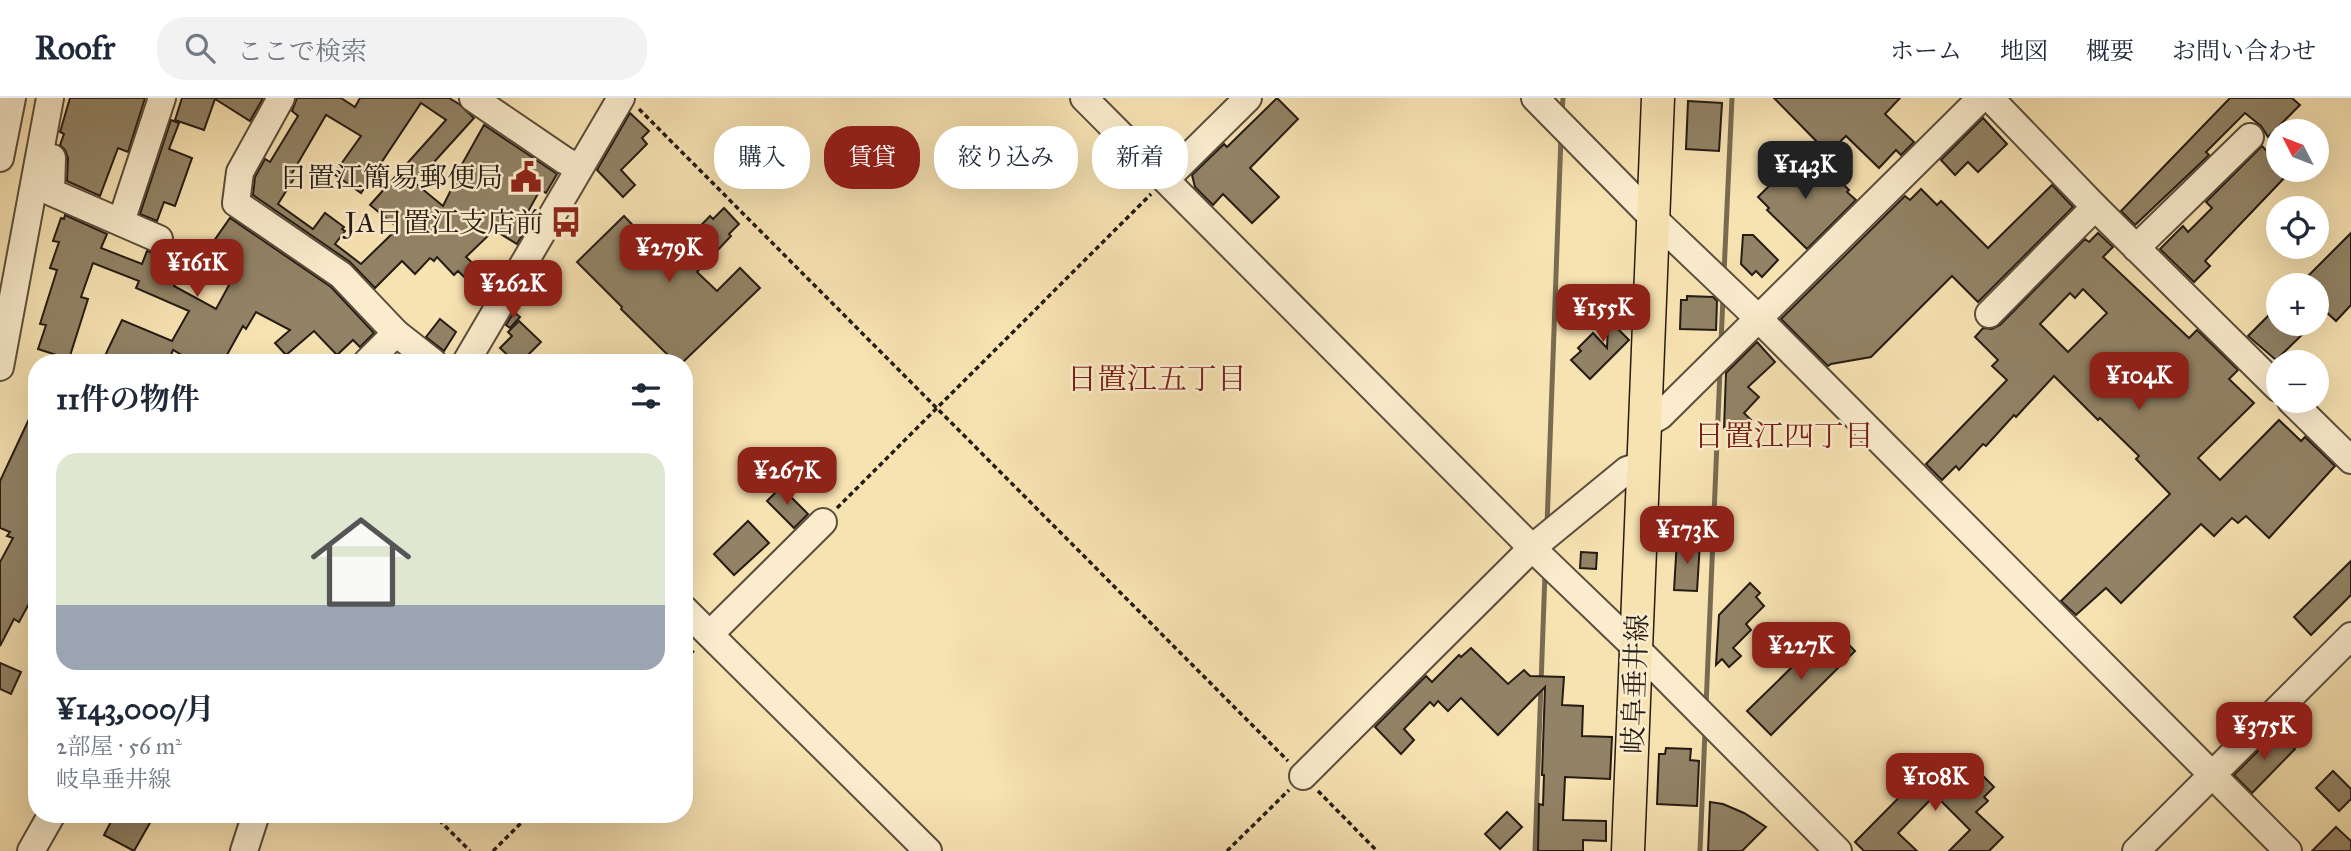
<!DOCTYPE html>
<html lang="ja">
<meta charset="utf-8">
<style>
:root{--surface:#fff;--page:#f2f2f3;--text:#1f2937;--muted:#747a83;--line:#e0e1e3;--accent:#8f2418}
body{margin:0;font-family:"IM FELL Great Primer","Noto Serif JP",serif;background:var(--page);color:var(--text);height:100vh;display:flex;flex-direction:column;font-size:26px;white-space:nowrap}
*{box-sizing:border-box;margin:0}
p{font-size:23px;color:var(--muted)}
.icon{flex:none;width:38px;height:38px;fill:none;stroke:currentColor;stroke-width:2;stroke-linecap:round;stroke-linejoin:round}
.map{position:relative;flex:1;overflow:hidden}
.panel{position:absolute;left:28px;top:256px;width:665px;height:469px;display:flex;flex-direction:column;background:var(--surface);border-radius:28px;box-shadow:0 7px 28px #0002}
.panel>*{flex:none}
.top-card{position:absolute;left:714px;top:28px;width:665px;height:63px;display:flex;gap:14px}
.needle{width:46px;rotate:312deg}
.buttons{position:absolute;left:2266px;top:21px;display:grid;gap:14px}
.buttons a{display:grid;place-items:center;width:63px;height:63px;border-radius:50%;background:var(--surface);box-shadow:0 7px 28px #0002;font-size:35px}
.price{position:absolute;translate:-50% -60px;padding:0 16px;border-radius:14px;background:var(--accent);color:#fff;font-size:23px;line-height:46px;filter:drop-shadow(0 2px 4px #0008)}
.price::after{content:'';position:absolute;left:50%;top:42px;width:21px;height:16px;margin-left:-10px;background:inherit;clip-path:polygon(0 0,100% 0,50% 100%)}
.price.current{background:#222;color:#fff}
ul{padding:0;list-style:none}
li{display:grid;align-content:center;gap:14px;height:371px;padding:0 28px}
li+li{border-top:2px solid var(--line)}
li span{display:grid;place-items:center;height:217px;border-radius:21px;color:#555}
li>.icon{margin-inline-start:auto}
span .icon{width:126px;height:126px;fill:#fffc;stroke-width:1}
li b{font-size:30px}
h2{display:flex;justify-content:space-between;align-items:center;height:84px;padding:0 28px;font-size:30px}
.pill{padding:0 24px;border-radius:28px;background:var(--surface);box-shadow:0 7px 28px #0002;font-size:24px;line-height:63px}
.pill.current{background:var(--accent);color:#fff}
header{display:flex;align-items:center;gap:42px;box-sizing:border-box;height:98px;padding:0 35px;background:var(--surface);border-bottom:2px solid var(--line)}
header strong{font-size:33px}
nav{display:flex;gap:38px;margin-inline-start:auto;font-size:24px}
.search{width:490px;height:63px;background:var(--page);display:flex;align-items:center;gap:18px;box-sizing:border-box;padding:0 24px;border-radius:28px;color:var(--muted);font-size:26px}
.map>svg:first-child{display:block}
</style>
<header>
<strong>Roofr</strong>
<div class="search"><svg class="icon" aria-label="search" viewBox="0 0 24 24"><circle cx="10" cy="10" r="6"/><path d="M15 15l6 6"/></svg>ここで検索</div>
<nav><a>ホーム</a><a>地図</a><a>概要</a><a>お問い合わせ</a></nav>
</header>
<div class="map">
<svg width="2351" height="753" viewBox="0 0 2351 753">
<rect width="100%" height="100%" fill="#f7e2b2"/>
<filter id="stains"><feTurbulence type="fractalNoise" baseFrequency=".00286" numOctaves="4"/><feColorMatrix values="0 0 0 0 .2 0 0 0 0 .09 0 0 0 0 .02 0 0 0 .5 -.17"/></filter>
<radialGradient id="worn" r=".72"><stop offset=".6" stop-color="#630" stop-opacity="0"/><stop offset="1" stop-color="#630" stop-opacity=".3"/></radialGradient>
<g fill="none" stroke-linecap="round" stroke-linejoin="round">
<g stroke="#786b52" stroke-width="5">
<path d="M1562,14L1563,0"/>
<path d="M1724,175L1732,0"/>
<path d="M1721,245L1723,199"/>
<path d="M1547,427L1561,38"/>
<path d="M1706,609L1720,272"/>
<path d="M1535,753L1545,475"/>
<path d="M1700,753L1705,633"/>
</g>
</g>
<g fill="#928366" stroke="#251c14" stroke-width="2" fill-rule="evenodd">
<path d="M70,0H145L128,54L118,50L100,98L67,83L68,60L65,52L60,47L64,36L60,34Z"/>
<path d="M182,0H263L250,23L215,1L204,32L175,22Z"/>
<path d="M297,0H341L355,9L360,0H449L459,6L474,20L415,85L443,108L459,76L457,75L484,27L557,76L546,95L540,92L525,119L531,122L517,146L494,132L466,159L494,185L484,198L458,173L454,177L437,159L434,163L430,160L415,176L402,163L375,190L350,164L253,97L255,79L265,61L270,64L298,18L292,13ZM421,5L446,22L370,107L398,130L361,166L335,146L345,133L342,131L344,129L325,115L313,131L278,106L295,79L291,77L326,17L361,38L334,76L361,95Z"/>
<path d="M1277,0L1298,21L1250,70L1279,99L1252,125L1223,96L1213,107L1195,89L1192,77L1224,46L1227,49Z"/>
<path d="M1774,0H1900L1885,16L1914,44L1901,57L1896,52L1879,70L1846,38L1828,55Z"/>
<path d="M2230,0H2292L2300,7L2268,39L2261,28L2245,15L2206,54L2209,57L2135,127L2121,113Z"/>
<path d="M1688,3L1722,5L1719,53L1686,51Z"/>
<path d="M630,15L649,33L642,40L647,46L621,72L635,87L623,99L597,72Z"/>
<path d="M1983,20L2007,46L1978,74L1968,64L1955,77L1941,62Z"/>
<path d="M171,22L179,25L169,51L192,60L175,108L164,104L157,123L140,116Z"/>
<path d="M2262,48L2278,65V72H2285L2289,75L2205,163L2210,168L2194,184L2160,151L2183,128L2188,134L2212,110L2206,104Z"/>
<path d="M1821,64L1849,92L1847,94L1856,102L1807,151L1767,112L1769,110L1758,99L1770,87L1762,78L1771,65L1787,70L1805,81Z"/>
<path d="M2052,87L2073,109L1978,204L1952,178L1871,259L1831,266L1828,268L1781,221L1905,98L1910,102L1921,91L1937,107L1941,103L1988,150Z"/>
<path d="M724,110L739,126L729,136L731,138L697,174L717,193L740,170L760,190L683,264H675L621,211L622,209L577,164L624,118L667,163L710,118L713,121Z"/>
<path d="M65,117L107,136L101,150L142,166L147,153L160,157L169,153L186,160L174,188L216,211L234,178L204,157L230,120L331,189L374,235L360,249L353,242L337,257L314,233L286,257L275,245L290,232L256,214L246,231L243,228L223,264H194L173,252L168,264H102L122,222L172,243L189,213L136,190L139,183L93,165L81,199L88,201L69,261L38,251L46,227L40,226L57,172L50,170L59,144L53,143L61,120L64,121Z"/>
<path d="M2098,135L2113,149L2103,159L2189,240L2197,232L2238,272L2229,281L2254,305L2198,360L2220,382L2279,322L2301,343L2305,339L2335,368L2269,440L2246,418L2238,425L2232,420L2214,438L2201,426L2121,505L2106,490L2076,517L2061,503L2170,396L2136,361L2139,358L2100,320L2098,322L2054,278L2016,319L2014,317L1986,348L1983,346L1959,372L1956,368L1942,382L1926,366L2007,282L1992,268L1998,262L1975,239L1983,230L1992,231L2000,227L2085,141L2089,144ZM2083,191L2107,215L2068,254L2040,226L2070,195L2075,200Z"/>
<path d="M2351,135V207L2336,223L2325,213L2317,221V187H2299Z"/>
<path d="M1743,137H1753L1778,162L1762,179L1756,173L1752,177L1741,166Z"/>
<path d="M1687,198L1713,199L1717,203L1716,232L1680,231L1681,202H1687Z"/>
<path d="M1609,207L1631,208V223L1609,222L1629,242L1590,281L1571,262L1581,253L1578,250L1593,235L1607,250Z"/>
<path d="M2278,208V226H2313L2276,262L2248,238Z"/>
<path d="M514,214L520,219L510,230L506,227Z"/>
<path d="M440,221L456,234L444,253L426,239Z"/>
<path d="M519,223L541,244L521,264H515L500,250L512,238L508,234Z"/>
<path d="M1757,244L1775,264L1748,289L1759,299L1744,315L1751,322L1732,340L1724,331L1726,275Z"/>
<path d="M37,304V491L19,524L14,521L0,548V464L13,440L7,438L10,434L0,430V383Z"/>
<path d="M781,389L808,416L794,430L767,403Z"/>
<path d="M748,423L769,445L734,477L714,456Z"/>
<path d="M1677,442L1700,444L1697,493L1674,492Z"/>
<path d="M1581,454L1597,455L1596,471L1580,470Z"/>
<path d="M2351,463V497L2311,537L2294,519Z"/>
<path d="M1750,485L1760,495L1756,499L1764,508L1746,526L1751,532L1733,550L1741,558L1729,569L1722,561L1716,567L1719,517Z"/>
<path d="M1832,530L1855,553L1771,637L1747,613Z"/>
<path d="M1471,550L1508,586L1524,572L1530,578L1564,579L1562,607L1583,608L1582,638L1612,639L1610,681L1565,679L1563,722L1606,723V743L1583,742V753H1538L1539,706L1543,707L1544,677H1542L1545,589L1498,637L1461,600L1448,613L1438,603L1434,608L1430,604L1404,631L1414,642L1401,656L1375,629L1426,578L1432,584L1459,557L1461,559Z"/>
<path d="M0,565L21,574L11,596L0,591Z"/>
<path d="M2277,634L2295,651L2252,695L2234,677Z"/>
<path d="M1666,650L1691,651L1690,662L1699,663L1697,708L1657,706L1659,656H1665Z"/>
<path d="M1938,660L1969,691L1983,678L1994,689L1984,699L1988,703L1976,714L2003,739L1989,753H1949L1970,732L1935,697L1898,735L1917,753H1864L1855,744Z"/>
<path d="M2333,673L2351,691V701L2339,713L2316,690Z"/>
<path d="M1710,704L1723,706L1744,715L1766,729L1742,753H1708Z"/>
<path d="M1507,714L1522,729L1500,751L1485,736Z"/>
<path d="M115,716H155L134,753L104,737Z"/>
<path d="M2336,729L2351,743V753H2312Z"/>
</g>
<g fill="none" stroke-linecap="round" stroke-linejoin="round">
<defs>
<g id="minor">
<path d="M281,0L240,74L236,105L341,177L396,235L433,264"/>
<path d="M473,0L564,62L579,70"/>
<path d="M1084,0L1532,450L1636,550L1838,753"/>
<path d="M1535,0L1653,120L1759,221L2288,753"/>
<path d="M1990,0L2095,109L2278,290"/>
<path d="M0,60L12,0"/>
<path d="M52,60L51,94L159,141"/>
<path d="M1166,81L1248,0"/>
<path d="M121,124L162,0"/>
<path d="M2136,150L2250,39"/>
<path d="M1989,216L2095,109"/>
<path d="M367,264L396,235"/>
<path d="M466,264L621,0"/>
<path d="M0,269L50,0"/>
<path d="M2291,303L2351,362"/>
<path d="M1646,326L1660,318L1981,0"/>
<path d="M684,511L928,753"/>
<path d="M710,536L823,424"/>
<path d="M1303,678L1532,450L1627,372L1645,366"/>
<path d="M31,753L52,716"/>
<path d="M244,753L256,716"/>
<path d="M2136,753L2351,538"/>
</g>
<path id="major" d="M1628,753L1658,0"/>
</defs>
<use href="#minor" stroke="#5a4e3c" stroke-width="30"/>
<use href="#major" stroke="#251c14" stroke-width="35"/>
<g stroke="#251c14" stroke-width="3.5" stroke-dasharray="5 3.5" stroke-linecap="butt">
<path d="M639,11L1288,663"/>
<path d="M837,410L1151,96"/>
<path d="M684,562L695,551"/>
<path d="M1318,693L1377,753"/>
<path d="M433,716L470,753"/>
<path d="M493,753L530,716"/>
<path d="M1227,753L1289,692"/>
</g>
<use href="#minor" stroke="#faeccd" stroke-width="26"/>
<use href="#major" stroke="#f7e2b2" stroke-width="32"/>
</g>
<defs>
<symbol id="civic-bare" viewBox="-9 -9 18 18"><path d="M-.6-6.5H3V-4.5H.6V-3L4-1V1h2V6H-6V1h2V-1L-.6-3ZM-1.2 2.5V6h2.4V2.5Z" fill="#8f2418" stroke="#faeccd" stroke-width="2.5" paint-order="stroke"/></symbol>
<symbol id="bus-bare" viewBox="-9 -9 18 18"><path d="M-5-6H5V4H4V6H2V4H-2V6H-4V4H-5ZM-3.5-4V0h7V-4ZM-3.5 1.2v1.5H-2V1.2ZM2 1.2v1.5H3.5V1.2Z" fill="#8f2418" stroke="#faeccd" stroke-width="2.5" paint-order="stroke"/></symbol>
</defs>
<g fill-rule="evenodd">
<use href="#civic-bare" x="504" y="57" width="44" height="44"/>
<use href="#bus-bare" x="544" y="102" width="44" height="44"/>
</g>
<g text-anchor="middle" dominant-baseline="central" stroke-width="5" stroke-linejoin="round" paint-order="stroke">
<g font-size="28" fill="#251c14" stroke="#faeccd" text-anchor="end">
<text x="503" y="79">日置江簡易郵便局</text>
<text x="543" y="124">JA日置江支店前</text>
</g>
<g font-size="28" fill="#251c14" stroke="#faeccd">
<text transform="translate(1635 586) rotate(-88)">岐阜垂井線</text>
</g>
<g font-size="30" fill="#7a1f14" stroke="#faeccd">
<text x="1157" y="281">日置江五丁目</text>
<text x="1784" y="338">日置江四丁目</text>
</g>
</g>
<rect width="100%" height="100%" filter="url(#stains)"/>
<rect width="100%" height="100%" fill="url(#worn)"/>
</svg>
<div class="buttons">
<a><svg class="needle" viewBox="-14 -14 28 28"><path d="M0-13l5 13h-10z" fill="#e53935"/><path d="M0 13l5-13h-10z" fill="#747a83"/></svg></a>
<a><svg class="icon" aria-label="locate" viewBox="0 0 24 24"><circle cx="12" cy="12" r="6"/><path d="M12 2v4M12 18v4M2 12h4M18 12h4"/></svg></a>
<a>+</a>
<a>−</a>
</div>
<b class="price current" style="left:1805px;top:103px">¥143K</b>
<b class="price" style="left:669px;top:186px">¥279K</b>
<b class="price" style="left:197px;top:201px">¥161K</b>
<b class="price" style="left:513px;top:222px">¥262K</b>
<b class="price" style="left:1603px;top:246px">¥155K</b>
<b class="price" style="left:2139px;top:314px">¥104K</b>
<b class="price" style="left:787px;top:409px">¥267K</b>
<b class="price" style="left:1687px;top:468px">¥173K</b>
<b class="price" style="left:1801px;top:584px">¥227K</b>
<b class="price" style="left:2264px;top:664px">¥375K</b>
<b class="price" style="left:1935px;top:715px">¥108K</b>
<div class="top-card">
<a class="pill">購入</a>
<a class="pill current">賃貸</a>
<a class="pill">絞り込み</a>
<a class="pill">新着</a>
</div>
<section class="panel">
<h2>11件の物件<svg class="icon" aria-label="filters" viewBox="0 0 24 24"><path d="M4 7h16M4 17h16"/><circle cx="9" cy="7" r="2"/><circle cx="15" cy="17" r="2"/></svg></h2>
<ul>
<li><span style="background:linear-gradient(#dfe7d0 70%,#9aa5b1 0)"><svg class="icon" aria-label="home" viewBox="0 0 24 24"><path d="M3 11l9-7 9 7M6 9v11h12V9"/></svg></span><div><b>¥143,000/月</b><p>2部屋 · 56 m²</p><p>岐阜垂井線</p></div></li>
</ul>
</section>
</div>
